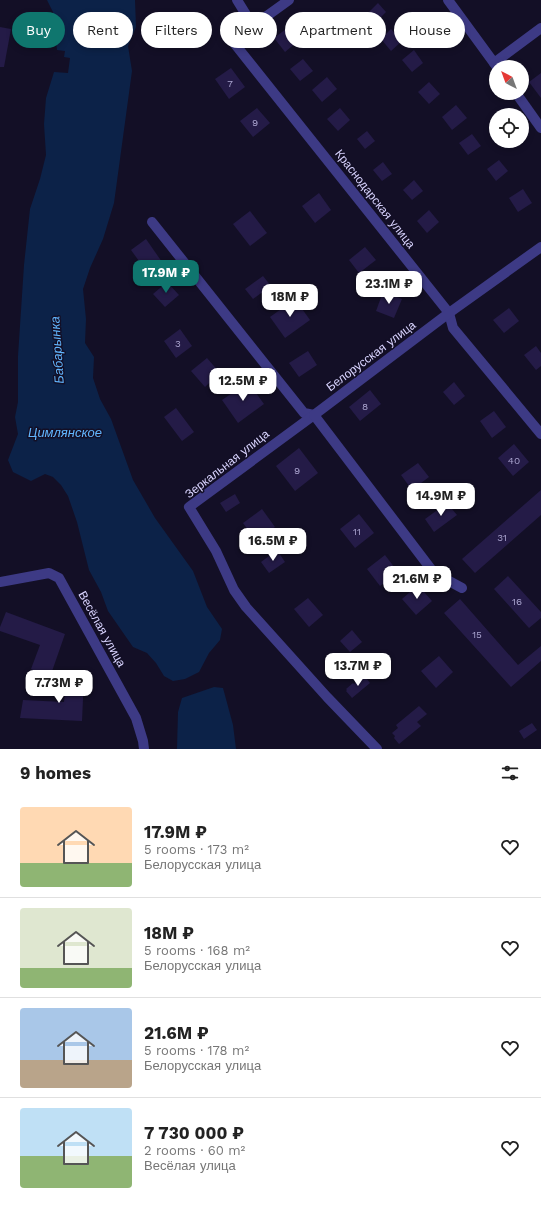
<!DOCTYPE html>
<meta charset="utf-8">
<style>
:root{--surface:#fff;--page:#f2f2f2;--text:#222;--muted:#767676;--line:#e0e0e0;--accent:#0f766e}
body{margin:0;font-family:"Work Sans",sans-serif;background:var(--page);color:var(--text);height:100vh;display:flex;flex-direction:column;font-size:15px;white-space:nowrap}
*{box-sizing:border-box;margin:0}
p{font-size:13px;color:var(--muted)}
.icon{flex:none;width:22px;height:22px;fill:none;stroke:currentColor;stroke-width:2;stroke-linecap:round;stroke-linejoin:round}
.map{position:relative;height:749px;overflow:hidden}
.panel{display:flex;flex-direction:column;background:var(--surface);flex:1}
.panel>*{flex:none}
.hud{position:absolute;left:12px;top:12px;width:517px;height:36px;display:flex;gap:8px}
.needle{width:26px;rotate:319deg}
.tools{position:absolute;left:489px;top:60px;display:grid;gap:8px}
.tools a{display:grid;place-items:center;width:40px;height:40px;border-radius:50%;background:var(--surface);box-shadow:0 2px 6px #0003;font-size:20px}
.price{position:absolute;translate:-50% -34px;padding:0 9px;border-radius:8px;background:#fff;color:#222;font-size:13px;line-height:26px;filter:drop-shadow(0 1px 2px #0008)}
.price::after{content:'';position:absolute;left:50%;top:24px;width:12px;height:9px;margin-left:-6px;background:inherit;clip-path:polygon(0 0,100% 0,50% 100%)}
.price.current{background:var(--accent);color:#fff}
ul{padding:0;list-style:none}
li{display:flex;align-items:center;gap:12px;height:100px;padding:0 20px}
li+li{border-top:1px solid var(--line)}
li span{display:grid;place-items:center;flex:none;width:112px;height:80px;border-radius:4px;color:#555}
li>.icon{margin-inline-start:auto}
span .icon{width:48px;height:48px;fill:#fffc;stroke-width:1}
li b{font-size:17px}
h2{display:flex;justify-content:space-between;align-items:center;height:48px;padding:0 20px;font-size:17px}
.chip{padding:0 14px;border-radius:18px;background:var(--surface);box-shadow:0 2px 6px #0003;font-size:14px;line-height:36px}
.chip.current{background:var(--accent);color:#fff}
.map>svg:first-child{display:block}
</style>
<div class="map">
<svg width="541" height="749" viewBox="0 0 541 749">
<rect width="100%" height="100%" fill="#130f26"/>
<g fill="#0c2248">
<path d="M47,0H135L136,27L128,46L132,71L114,203L103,239L90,268L83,289L86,319L85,343L94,357L93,378L100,399L111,419L133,480L155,518L193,571L207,607L222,629L220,640L209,653L199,672L185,679L173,681L164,676L156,663L147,653L133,647L108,611L101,592L89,570L77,522L68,496L61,485L53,477L45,474L31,481L13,472L8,460L18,434L15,417L18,402V356L24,265L30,209L40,179L46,155L44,124L46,98L54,72L68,73L70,58L64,57L65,51L57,50L53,12Z"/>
<path d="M214,687L223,688L233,725L236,749H177L178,712L182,698Z"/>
</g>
<g fill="#241b47">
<path d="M378,3L386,12L376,22L368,13Z"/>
<path d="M0,27L11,29L4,67H0Z"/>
<path d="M286,29L297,42L285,52L274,38Z"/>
<path d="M391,29L402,41L391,51L381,39Z"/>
<path d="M414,50L423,63L412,72L402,60Z"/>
<path d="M303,59L313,71L300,81L290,69Z"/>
<path d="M231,68L245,87L229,99L215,79Z"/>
<path d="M541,73V98L529,82Z"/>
<path d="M327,77L337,89L322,102L312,90Z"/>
<path d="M429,82L440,94L429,104L418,92Z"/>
<path d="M456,105L467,118L452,130L442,117Z"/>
<path d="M257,108L270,123L253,137L240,121Z"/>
<path d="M340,108L350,120L338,131L327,119Z"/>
<path d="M367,131L375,141L365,149L357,139Z"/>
<path d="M472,134L481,146L468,155L459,143Z"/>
<path d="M499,160L508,171L496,181L487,169Z"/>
<path d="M383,162L392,174L382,181L373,170Z"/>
<path d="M414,180L423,191L412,200L403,190Z"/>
<path d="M523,189L532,203L518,212L509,198Z"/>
<path d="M319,193L331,210L315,223L302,206Z"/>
<path d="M429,210L439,222L427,233L417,221Z"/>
<path d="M250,211L267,233L250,246L233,224Z"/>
<path d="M146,239L162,262L147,272L131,250Z"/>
<path d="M365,247L376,260L359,273L349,260Z"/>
<path d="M263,276L271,286L253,299L245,289Z"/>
<path d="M167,282L179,295L165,307L153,294Z"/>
<path d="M383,292L402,299L394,318L376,311Z"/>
<path d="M295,299L310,320L285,338L270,317Z"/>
<path d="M509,308L519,321L504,333L493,320Z"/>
<path d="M180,329L192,346L176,358L164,341Z"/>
<path d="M536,346L541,353V366L536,370L524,355Z"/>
<path d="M308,351L317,365L299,377L289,363Z"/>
<path d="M207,358L220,373L205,387L191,371Z"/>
<path d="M248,382L264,404L238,423L222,400Z"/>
<path d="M454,382L465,396L454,405L443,392Z"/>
<path d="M370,390L381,404L360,421L349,407Z"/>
<path d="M176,408L194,432L182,441L164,417Z"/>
<path d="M494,411L506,427L492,438L480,421Z"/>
<path d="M514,444L529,462L513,476L498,458Z"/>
<path d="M299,448L318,473L295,491L276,466Z"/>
<path d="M418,463L429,477L412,490L401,475Z"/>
<path d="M541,490V515L475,573L462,559Z"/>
<path d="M235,494L240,503L226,512L220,503Z"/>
<path d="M447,503L457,515L434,532L425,519Z"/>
<path d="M262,509L275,527L256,541L243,523Z"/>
<path d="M359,514L374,533L355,548L340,529Z"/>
<path d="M277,550L285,562L269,573L261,562Z"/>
<path d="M385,555L398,572L380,586L367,569Z"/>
<path d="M508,576L541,612V618L529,628L494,589Z"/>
<path d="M418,585L432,601L416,615L402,599Z"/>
<path d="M308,598L323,615L309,627L294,609Z"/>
<path d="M460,599L518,665L541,646V661L511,687L444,613Z"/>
<path d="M6,612L65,634L50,677L31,669L40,645L0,631V627Z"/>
<path d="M352,630L362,642L350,652L340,641Z"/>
<path d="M439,656L453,672L436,688L421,671Z"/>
<path d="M67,675L84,677L82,721L20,718L23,700L64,702Z"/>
<path d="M364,675L370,683L352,698L346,691L347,690L346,689L353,683L354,684Z"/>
<path d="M419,706L427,714L417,722L421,726L399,744L394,738L395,736L392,733L398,728L396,725Z"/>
<path d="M532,723L537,730L524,739L519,731Z"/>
</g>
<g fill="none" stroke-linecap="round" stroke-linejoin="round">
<g stroke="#3d3a85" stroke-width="10">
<path d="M237,0L253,26L234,43L449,313L453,328L541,434"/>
<path d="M448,0L497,67"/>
<path d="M253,26L289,0"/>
<path d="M494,63L541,28"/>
<path d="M516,93L541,128"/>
<path d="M152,222L304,413L314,415"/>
<path d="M314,415L189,507L216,551L234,590L246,607L327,697L377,749"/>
<path d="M0,582L49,573L59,578L136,718L143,741L144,749"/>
<path d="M462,588L434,573L314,415L449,313L541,247"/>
</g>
</g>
<g text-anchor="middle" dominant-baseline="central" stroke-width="3" stroke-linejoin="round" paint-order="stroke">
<g font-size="10" fill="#aca6d1">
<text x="230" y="83">7</text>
<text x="255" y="122">9</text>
<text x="178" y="343">3</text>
<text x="365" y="406">8</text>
<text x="514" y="460">40</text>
<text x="297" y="470">9</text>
<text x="357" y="531">11</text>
<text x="502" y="537">31</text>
<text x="517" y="601">16</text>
<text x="477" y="634">15</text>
</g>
<g font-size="12" fill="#d9d4ff" stroke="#130f26">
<text transform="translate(375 199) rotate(52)">Краснодарская улица</text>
<text transform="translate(371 356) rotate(-37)">Белорусская улица</text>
<text transform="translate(227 464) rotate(-38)">Зеркальная улица</text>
<text transform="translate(102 629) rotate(61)">Весёлая улица</text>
</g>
<g font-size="13" font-style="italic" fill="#62b6ff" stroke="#130f26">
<text transform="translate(57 350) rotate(-94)">Бабарынка</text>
<text x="65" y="432">Цимлянское</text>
</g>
</g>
</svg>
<div class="tools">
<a><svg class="needle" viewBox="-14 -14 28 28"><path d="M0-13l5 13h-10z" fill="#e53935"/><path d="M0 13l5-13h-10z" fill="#767676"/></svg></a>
<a><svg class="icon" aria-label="locate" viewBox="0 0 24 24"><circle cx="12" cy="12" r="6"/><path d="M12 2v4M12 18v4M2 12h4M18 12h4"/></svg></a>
</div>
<b class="price current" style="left:166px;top:294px">17.9M ₽</b>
<b class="price" style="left:389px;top:305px">23.1M ₽</b>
<b class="price" style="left:290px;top:318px">18M ₽</b>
<b class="price" style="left:243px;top:402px">12.5M ₽</b>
<b class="price" style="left:441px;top:517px">14.9M ₽</b>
<b class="price" style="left:273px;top:562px">16.5M ₽</b>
<b class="price" style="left:417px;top:600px">21.6M ₽</b>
<b class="price" style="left:358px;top:687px">13.7M ₽</b>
<b class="price" style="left:59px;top:704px">7.73M ₽</b>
<div class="hud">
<a class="chip current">Buy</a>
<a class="chip">Rent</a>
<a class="chip">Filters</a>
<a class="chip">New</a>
<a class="chip">Apartment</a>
<a class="chip">House</a>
</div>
</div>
<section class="panel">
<h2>9 homes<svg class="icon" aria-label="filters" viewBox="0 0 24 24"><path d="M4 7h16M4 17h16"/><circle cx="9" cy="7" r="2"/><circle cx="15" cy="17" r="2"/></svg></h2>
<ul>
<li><span style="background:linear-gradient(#ffd9b3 70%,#8fb573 0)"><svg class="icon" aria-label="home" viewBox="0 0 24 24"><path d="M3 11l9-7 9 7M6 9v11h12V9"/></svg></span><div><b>17.9M ₽</b><p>5 rooms · 173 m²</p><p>Белорусская улица</p></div><svg class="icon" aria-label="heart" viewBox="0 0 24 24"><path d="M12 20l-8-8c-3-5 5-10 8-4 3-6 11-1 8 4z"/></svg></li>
<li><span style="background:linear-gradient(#dfe7d0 75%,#8fb573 0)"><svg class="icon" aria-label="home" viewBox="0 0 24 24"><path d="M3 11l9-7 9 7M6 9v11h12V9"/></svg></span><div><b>18M ₽</b><p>5 rooms · 168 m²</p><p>Белорусская улица</p></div><svg class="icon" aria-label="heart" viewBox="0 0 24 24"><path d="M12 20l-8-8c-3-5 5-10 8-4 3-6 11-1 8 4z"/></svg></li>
<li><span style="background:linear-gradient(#a9c7e8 65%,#b9a48a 0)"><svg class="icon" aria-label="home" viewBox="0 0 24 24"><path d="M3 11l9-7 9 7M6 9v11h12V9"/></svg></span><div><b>21.6M ₽</b><p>5 rooms · 178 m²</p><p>Белорусская улица</p></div><svg class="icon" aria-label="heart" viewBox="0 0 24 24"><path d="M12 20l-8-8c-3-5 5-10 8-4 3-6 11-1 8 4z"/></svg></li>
<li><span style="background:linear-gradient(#bfe0f5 60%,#8fb573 0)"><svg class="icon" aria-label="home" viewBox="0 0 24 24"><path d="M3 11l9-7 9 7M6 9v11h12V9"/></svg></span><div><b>7 730 000 ₽</b><p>2 rooms · 60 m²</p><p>Весёлая улица</p></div><svg class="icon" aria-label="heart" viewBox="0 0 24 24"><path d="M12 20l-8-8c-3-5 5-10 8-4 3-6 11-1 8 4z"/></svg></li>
</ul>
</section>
